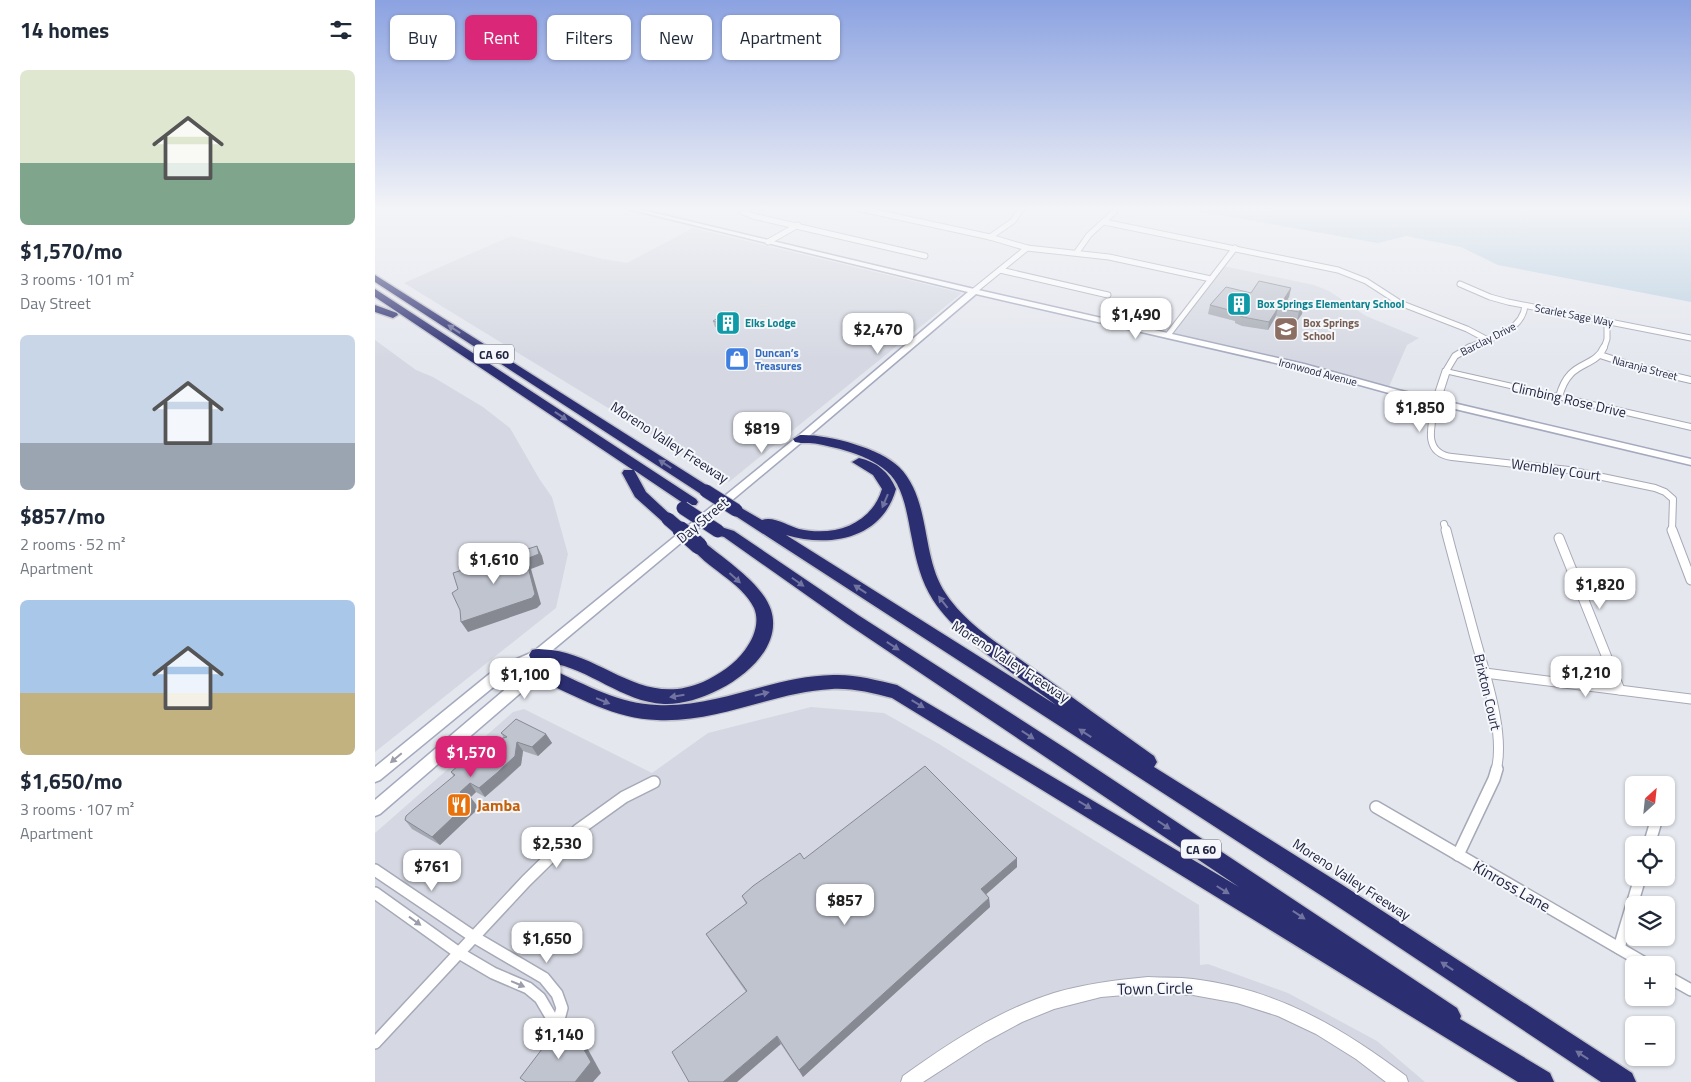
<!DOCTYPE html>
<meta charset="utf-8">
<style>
:root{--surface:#fff;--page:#f6f6f7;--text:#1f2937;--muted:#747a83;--accent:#db2777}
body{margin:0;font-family:"Titillium Web",sans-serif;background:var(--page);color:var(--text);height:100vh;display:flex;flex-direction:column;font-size:19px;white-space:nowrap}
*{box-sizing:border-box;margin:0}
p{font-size:16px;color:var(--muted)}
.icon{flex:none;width:28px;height:28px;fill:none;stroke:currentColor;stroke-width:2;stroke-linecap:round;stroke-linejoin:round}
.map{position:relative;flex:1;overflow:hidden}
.panel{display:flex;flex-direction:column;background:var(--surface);width:375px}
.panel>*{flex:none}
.banner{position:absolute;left:15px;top:15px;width:475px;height:45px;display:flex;gap:10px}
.needle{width:32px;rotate:27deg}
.controls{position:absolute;left:1250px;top:776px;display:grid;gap:10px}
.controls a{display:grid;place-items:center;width:50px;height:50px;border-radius:8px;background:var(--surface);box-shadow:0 1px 4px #0004;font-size:25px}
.price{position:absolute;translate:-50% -42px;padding:0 11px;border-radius:10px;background:#fff;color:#222;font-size:16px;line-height:32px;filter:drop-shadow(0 1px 2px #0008)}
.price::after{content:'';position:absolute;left:50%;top:30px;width:15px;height:11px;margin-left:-8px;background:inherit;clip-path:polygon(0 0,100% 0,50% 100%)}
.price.active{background:var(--accent);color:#fff}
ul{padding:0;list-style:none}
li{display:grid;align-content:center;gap:10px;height:265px;padding:0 20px}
li span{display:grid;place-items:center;height:155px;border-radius:8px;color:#555}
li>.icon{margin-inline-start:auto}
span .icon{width:90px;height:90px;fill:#fffc;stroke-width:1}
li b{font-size:21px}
h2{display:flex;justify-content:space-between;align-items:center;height:60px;padding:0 20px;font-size:21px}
.chip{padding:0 18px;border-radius:8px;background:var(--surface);box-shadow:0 1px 4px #0004;font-size:18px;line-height:45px}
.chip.active{background:var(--accent);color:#fff}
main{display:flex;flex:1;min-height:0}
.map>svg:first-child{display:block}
</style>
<main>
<section class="panel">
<h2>14 homes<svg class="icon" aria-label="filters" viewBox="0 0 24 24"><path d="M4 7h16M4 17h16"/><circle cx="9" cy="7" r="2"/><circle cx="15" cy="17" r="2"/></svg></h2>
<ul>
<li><span style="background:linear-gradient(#dfe7d0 60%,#7fa58c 0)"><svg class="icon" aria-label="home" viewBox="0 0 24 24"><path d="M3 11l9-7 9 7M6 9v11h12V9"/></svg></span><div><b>$1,570/mo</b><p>3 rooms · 101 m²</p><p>Day Street</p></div></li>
<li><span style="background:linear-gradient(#c9d6e8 70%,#9aa5b1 0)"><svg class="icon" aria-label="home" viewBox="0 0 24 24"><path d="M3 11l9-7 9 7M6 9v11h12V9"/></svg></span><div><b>$857/mo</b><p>2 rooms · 52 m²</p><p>Apartment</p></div></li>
<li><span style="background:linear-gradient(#a9c7e8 60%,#c2b280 0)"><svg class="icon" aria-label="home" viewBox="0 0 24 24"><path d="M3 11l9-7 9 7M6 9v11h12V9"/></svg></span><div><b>$1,650/mo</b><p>3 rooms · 107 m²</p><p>Apartment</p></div></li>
</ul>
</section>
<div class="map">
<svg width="1316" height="1082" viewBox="0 0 1316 1082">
<rect width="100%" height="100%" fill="#e4e7ee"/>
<g fill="#d5d8e2">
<path d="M318,228L587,293L354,482L29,283L136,236L228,259L252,263Z"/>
<path d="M848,266L939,285L954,291L991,316L1044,338L1032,345L1013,389L794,335Z"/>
<path d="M0,340L41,370L58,377L108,407L135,428L165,480L177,497L193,554L181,608L0,752Z"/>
<path d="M436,707L509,713L564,744L824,905L825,965L833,964L913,993L1002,1041L1050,1082H0V833L138,712L149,709L277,773L333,733Z"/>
</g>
<path fill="#bbd1e1" d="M804,208H1316V302L1123,265L1086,247L1031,236L1003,243Z"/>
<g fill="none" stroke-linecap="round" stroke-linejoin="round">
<defs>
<g id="minor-far3">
<path d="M374,208L368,212L378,216L550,256"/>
<path d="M482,208L615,237L652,248L734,257L836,279"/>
<path d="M729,222L963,270L991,281L1025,303L1092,329L1111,339"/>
<path d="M615,237L638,221L647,208"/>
<path d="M393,242L423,225"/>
<path d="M702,252L714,235L740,211"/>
<path d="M625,270L733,295"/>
<path d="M1085,284L1115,297L1133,302L1316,338"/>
<path d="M599,291L652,248"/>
<path d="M793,335L860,248"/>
<path d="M1093,348C1113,339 1147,332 1150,306"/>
<path d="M1229,348L1232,339V321"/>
</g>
<g id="minor-far2">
<path d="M1225,355L1265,368L1316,380"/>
<path d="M1071,371L1080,356L1095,347"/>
<path d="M1184,397C1194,358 1219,370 1229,347"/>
<path d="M1061,402C1057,423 1046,453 1077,457L1194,470L1280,488L1290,492L1298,499L1297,531"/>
<path d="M1069,524L1071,531"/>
</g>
<g id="minor-far1">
<path d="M1071,530C1080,565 1090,600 1099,634C1109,671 1131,734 1121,770"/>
<path d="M1297,530L1316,580"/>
<path d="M1184,538L1245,690"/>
<path d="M1110,673L1316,699"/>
</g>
<g id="minor">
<path d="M1001,807L1273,965"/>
<path d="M1274,845L1282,818"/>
<path d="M1083,855L1119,779L1122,769"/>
<path d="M0,870L99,937L169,978L182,994L187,1008L182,1027"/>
<path d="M0,893L84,953L118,973L153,988L165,998L182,1027"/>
<path d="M1244,948L1265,878"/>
<path d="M1291,976L1316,990"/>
<path d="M0,1043L151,881L203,830L249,797L279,782"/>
</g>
<g id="tertiary">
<path d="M1068,369H1071L1316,424V430L1074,374L1065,402L1061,404H1058L1057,402Z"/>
<path d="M773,977C788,978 803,977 818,979C901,989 966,1027 1031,1076L1033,1082H1011L981,1059L941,1034L903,1016L862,1003L818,995L773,993L726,997L679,1009L647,1022L610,1042L548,1082H526L528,1076C574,1043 624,1010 679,993C709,984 741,980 773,977Z"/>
</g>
<path id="secondary" d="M249,208H259L599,289L929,364L1023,390L1316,459V465L1021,395L927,369L601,294L428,441L168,658L150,689L5,814L0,816V800L140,681L149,667L133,675L5,780L0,782V767L123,667L158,652L422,437L593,292Z"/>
<g id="motorway">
<path d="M0,275L336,488L338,491L336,494H326L0,282Z"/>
<path d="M0,289L321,499L323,502L321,505H311L259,470L271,492L300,519L298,522H288L260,497L247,473L249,470H258L0,297Z"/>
<path d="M0,305L22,313L23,315L18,318L0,312Z"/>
<path d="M425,435C452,434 505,448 524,467C557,500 545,556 571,594C591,624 624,644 653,665C695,696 737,726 779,756L782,762L779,767L966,884L1257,1073L1261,1082H1226L950,898L356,513L354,510L356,507L361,505L387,520C399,516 413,526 424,529C459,537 496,525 507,489L498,475L477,462L484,458C502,462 514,472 521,489C507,539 455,548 411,535L681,705C642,675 585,641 558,600C546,581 541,560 537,539C533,520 531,501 522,484C509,459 469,449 443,444C435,442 428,444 420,442L418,439Z"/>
<path d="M343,526L359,531L483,615L693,750L1082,1008L1086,1016L1085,1019L1175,1073L1179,1082H1143L517,698C497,693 478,688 457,689C398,692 343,723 282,720C241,719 202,697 165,680L154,655L157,650C164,648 169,650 176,650C231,657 268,708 328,682C343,675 360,664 370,650C379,638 385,622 379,608C367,582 329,567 316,546L319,542H329C349,559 388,584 396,610C412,661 332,706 289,704C247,702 214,668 175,663L178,670C211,685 245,704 282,705C343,708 398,676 458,675C480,674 501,680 522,685L864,887L471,623L349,537L338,534L336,531L338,528Z"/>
</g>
</defs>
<use href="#minor-far3" stroke="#a6a9b7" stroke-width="7"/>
<use href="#minor-far2" stroke="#a6a9b7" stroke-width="8"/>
<use href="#minor-far1" stroke="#a6a9b7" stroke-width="11"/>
<use href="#minor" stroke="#a6a9b7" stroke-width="14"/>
<use href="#tertiary" stroke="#a6a9b7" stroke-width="2"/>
<use href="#secondary" stroke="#a4a9be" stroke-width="3"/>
<use href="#motorway" stroke="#c1c2ca" stroke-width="3"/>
<use href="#minor-far3" stroke="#fff" stroke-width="5"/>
<use href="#minor-far2" stroke="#fff" stroke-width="6"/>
<use href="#minor-far1" stroke="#fff" stroke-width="9"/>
<use href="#minor" stroke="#fff" stroke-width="11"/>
<use href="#tertiary" fill="#fff" fill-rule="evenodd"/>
<use href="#secondary" fill="#fff" fill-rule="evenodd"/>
<use href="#motorway" fill="#2b2e70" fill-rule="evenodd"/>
<defs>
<g id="motorway-bridge-far1">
<path d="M331,491L361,510"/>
<path d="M308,508L343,531"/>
<path d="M293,519L307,531"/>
</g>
<path id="motorway-bridge" d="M306,530L324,546"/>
</defs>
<use href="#motorway-bridge-far1" stroke="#c1c2ca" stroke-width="15" stroke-linecap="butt"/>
<use href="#motorway-bridge" stroke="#c1c2ca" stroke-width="19" stroke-linecap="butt"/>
<use href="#motorway-bridge-far1" stroke="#2b2e70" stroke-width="13"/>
<use href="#motorway-bridge" stroke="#2b2e70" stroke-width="17"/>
</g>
<g fill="#a5a9b2">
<path d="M916,288L914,297L912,300L927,314L922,321L901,316L893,330L867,326L860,323V321L833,314L835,305L876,293Z"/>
<path d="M363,320L350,329L340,327L338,321Z"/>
<path d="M126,733L171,734L177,743L163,756L148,751L146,765L129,781L110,797L101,792L94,798L104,808L65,845L37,829L30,820L79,777L76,772L129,738Z"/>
<path d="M642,858V867L611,894L614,898L615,907L428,1077L371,992L336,942L331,934L371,904L367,896L429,859Z"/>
</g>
<g fill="#868991">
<path d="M916,288L914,297L907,308L909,299Z"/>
<path d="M929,305L927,314L922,321L924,312Z"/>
<path d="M903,308L901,316L893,330L894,322Z"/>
<path d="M362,315L363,320L350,329L348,324Z"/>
<path d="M162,546L167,556L169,564L156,569L166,604L162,608L93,632L86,622Z"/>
<path d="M171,734L177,743L163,756L157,747Z"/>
<path d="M142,742L148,751L146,765L110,797L104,788Z"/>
<path d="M95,783L101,792L92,801L85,792Z"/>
<path d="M97,799L104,808L65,845L57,837Z"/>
<path d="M642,858V867L607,898L606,889Z"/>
<path d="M614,898L615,907L428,1077L424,1070Z"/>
<path d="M200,1034L210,1044L226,1073L218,1082H200Z"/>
<path d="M402,1036L406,1044L362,1082H348Z"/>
</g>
<g fill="#c0c4cf" stroke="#868991">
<path d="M884,281L916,288L909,299L929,305L924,312L903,308L894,322L868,317L861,314L862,312L835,305L851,287L876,293Z"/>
<path d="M352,312L362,315L348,324L338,321Z"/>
<path d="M162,546L164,554L151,559L160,594L157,598L86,622L85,610L77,593L83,589L78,573Z"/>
<path d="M141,719L171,734L157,747L142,742L140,756L123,772L104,788L95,783L85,792L97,799L57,837L30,820L31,816L39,809L80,775L76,772L109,743L132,737L126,733Z"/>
<path d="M550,766L642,858L606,889L614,898L424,1070L402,1036L348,1082H314L297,1052L372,991L331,934L372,903L367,896L378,886L425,853L429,859Z"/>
<path d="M186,1024L200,1034L216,1062L200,1082H151L145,1078Z"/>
</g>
<defs><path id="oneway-solid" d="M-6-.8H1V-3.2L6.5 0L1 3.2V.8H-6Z" transform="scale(1.25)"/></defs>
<g fill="#7274a0">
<use href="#oneway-solid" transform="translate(79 329) rotate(-147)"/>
<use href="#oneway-solid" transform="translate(186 416) rotate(34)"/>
<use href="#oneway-solid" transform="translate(290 464) rotate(-147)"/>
<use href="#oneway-solid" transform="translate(510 501) rotate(113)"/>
<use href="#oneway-solid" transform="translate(360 578) rotate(42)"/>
<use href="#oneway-solid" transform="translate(423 582) rotate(35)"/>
<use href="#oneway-solid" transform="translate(485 589) rotate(-147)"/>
<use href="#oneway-solid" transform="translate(568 602) rotate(-128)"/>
<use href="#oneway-solid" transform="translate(518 646) rotate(33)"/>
<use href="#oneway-solid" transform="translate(387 694) rotate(-14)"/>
<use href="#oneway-solid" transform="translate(302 696) rotate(171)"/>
<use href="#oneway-solid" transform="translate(228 701) rotate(22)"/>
<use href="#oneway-solid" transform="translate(543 704) rotate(31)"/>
<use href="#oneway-solid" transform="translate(710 733) rotate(-147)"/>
<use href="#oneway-solid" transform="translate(653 735) rotate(33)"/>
<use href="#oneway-solid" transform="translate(710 805) rotate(31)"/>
<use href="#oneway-solid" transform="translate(789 825) rotate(34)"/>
<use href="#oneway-solid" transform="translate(848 890) rotate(32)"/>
<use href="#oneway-solid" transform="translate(924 915) rotate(34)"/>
<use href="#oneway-solid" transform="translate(1072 966) rotate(-147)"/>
<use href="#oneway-solid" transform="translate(1207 1055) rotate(-147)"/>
</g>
<g fill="#9b9daa">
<use href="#oneway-solid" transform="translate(21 758) rotate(140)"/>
<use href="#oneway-solid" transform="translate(40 921) rotate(36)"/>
<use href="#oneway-solid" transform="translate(143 984) rotate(23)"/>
</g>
<linearGradient id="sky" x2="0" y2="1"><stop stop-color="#8ba2e1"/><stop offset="0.58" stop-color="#f3f4f7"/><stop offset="1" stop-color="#f3f4f7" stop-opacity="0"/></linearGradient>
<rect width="1316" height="359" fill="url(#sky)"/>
<defs>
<symbol id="building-square" viewBox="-11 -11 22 22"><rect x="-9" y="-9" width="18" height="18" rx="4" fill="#0f9aa8" stroke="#f5f7fa"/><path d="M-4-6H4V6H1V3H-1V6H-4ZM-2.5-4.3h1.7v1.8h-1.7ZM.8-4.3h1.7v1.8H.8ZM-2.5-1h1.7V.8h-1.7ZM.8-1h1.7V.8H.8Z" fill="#fff"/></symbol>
<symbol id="school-square" viewBox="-11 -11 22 22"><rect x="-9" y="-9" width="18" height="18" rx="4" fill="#8d6e63" stroke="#f5f7fa"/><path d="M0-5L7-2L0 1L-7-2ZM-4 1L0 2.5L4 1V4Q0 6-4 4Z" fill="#fff"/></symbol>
<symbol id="shop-square" viewBox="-11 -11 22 22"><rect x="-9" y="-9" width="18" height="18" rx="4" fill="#3f7fe0" stroke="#f5f7fa"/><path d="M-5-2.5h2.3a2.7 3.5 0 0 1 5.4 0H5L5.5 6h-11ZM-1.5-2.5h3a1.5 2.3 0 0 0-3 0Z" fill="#fff"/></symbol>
<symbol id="restaurant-square" viewBox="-11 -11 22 22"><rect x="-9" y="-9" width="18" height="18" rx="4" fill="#e8710a" stroke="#f5f7fa"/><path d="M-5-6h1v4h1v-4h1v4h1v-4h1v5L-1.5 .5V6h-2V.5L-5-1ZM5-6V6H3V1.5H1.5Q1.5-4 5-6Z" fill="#fff"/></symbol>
</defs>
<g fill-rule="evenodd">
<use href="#building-square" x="850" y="290" width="28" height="28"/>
<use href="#building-square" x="339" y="309" width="28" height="28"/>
<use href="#school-square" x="897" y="315" width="28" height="28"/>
<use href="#shop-square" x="348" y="345" width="28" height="28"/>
<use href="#restaurant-square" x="70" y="791" width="28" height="28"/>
</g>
<g text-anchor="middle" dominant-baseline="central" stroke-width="4" stroke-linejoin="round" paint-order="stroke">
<g font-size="11" font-weight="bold" fill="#0d838f" stroke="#f5f7fa" text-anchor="start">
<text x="882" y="304">Box Springs Elementary School</text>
<text x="370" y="323">Elks Lodge</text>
</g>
<g font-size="11" fill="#212542" stroke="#f5f7fa">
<text transform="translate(1199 315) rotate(11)">Scarlet Sage Way</text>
<text transform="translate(1113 339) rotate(-27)">Barclay Drive</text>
<text transform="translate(1270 368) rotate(15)">Naranja Street</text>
<text transform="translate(943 372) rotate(15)">Ironwood Avenue</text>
</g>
<g font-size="11" font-weight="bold" fill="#785e54" stroke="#f5f7fa" text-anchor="start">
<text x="928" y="323">Box Springs<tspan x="928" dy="13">School</tspan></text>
</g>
<g font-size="11" font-weight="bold" fill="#366cbe" stroke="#f5f7fa" text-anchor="start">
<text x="380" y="353">Duncan’s<tspan x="380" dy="13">Treasures</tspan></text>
</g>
<g fill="#f5f7fa" stroke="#616479" stroke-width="1">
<rect x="99" y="344.5" width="40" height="19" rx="4"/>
<rect x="806" y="839.5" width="40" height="19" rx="4"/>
</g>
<g font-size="12" font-weight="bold" fill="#212542">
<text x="119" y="354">CA 60</text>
<text x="826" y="849">CA 60</text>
</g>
<g font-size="14" fill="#212542" stroke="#f5f7fa">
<text transform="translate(1194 399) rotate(13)">Climbing Rose Drive</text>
<text transform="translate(295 442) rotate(33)">Moreno Valley Freeway</text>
<text transform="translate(1181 469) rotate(8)">Wembley Court</text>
<text transform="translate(327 520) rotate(-40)">Day Street</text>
<text transform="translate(636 661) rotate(33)">Moreno Valley Freeway</text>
<text transform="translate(1113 692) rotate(77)">Brixton Court</text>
<text transform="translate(977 879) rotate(33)">Moreno Valley Freeway</text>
</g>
<g font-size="16" font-weight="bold" fill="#c56008" stroke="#f5f7fa" text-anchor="start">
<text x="102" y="805">Jamba</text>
</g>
<g font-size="16" fill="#212542" stroke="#f5f7fa">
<text transform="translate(1137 886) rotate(30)">Kinross Lane</text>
<text transform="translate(780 988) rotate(-1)">Town Circle</text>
</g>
</g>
</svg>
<div class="controls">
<a><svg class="needle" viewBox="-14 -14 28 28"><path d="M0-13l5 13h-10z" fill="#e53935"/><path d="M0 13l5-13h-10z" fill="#747a83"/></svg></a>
<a><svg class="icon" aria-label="locate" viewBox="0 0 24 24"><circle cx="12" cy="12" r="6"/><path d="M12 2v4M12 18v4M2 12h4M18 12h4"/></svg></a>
<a><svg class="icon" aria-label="layers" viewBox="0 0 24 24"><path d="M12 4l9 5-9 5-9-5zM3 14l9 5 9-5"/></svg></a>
<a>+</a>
<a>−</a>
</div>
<b class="price" style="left:761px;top:340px">$1,490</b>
<b class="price" style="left:503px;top:355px">$2,470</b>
<b class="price" style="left:1045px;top:433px">$1,850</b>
<b class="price" style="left:387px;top:454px">$819</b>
<b class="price" style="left:119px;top:585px">$1,610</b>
<b class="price" style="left:1225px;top:610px">$1,820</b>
<b class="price" style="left:1211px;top:698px">$1,210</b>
<b class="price" style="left:150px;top:700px">$1,100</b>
<b class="price active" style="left:96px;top:778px">$1,570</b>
<b class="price" style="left:182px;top:869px">$2,530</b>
<b class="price" style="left:57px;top:892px">$761</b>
<b class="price" style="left:470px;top:926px">$857</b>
<b class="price" style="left:172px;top:964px">$1,650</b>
<b class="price" style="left:184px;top:1060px">$1,140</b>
<div class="banner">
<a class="chip">Buy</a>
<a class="chip active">Rent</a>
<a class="chip">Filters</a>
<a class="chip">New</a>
<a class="chip">Apartment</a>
</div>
</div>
</main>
